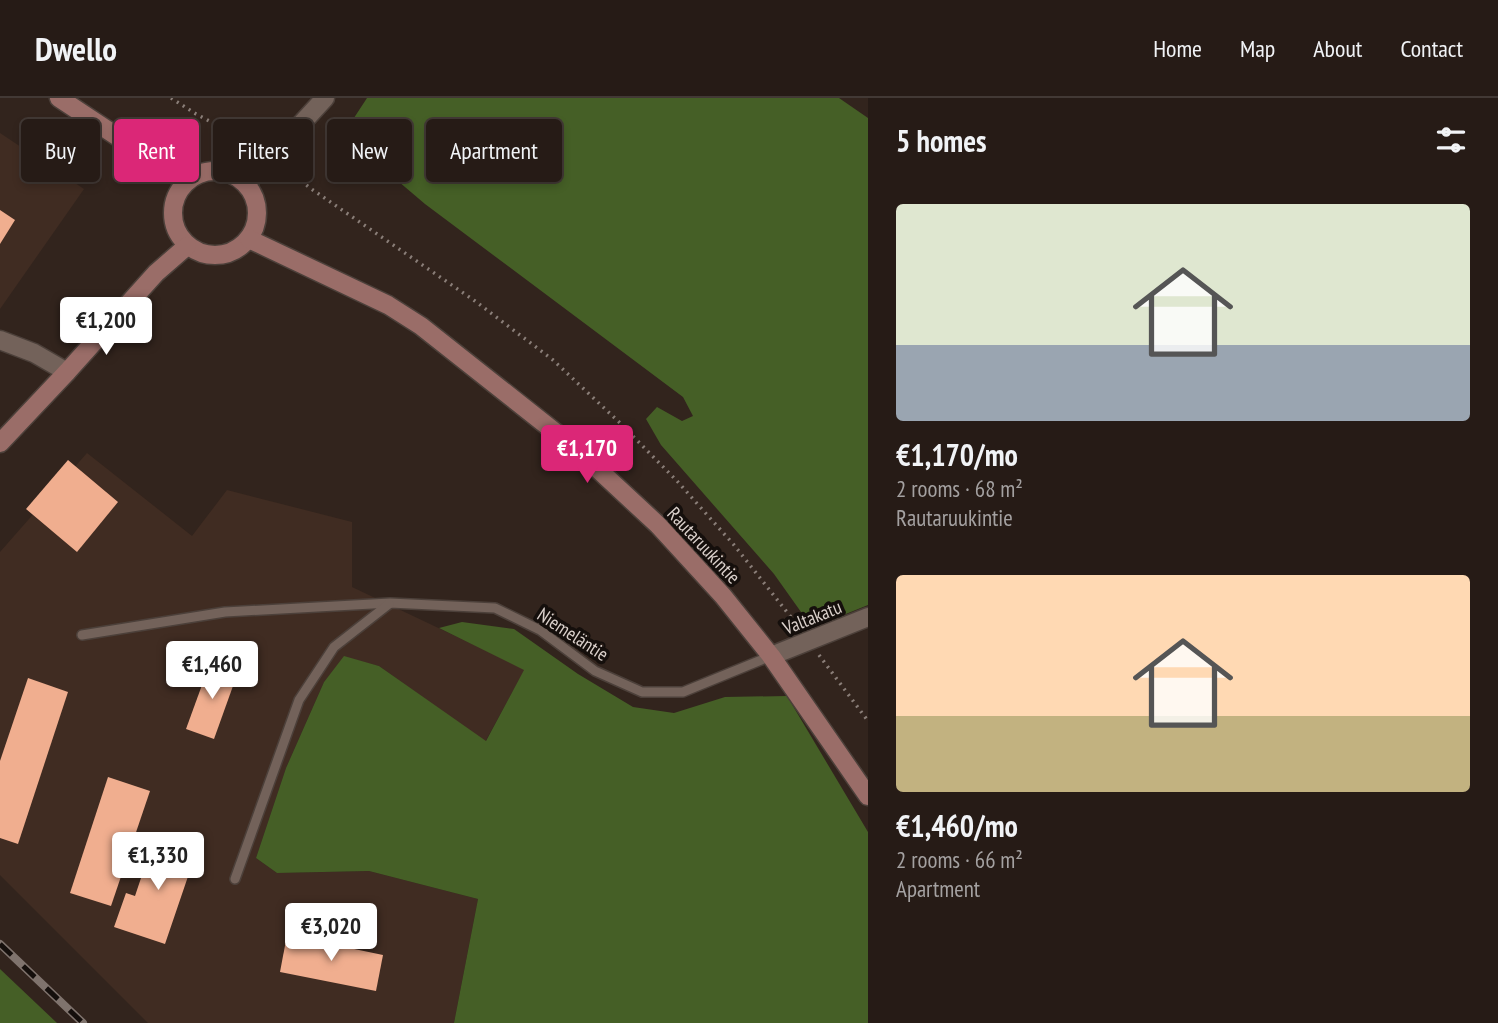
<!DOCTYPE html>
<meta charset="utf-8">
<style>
:root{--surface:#261b16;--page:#2e241f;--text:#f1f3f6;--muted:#a4a1a1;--line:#423935;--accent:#db2777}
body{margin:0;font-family:"PT Sans Narrow",sans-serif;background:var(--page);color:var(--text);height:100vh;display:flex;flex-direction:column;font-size:26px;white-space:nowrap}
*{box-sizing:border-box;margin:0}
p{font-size:23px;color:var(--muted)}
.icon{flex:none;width:38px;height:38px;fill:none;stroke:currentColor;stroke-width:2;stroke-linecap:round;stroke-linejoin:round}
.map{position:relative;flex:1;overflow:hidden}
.side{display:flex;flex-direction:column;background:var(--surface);width:630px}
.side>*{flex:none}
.hud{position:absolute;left:21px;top:21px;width:665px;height:63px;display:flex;gap:14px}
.price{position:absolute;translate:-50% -60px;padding:0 16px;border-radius:7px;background:#fff;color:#222;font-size:23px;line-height:46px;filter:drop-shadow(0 2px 4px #0008)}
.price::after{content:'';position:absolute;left:50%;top:42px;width:21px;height:16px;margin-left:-10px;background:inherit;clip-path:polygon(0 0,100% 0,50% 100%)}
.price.active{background:var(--accent);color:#fff}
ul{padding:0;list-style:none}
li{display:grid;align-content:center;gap:14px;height:371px;padding:0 28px}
li span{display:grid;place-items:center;height:217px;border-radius:7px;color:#555}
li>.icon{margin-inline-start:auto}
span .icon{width:126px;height:126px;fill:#fffc;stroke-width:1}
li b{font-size:30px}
h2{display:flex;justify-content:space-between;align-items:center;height:84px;padding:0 28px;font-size:30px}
.tag{padding:0 24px;border-radius:7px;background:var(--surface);box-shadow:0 4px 10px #0003,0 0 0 2px var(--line);font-size:24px;line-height:63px}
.tag.active{background:var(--accent);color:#fff}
header{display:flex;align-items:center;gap:42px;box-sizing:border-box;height:98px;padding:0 35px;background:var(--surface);border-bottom:2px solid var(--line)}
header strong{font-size:33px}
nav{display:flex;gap:38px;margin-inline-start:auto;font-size:24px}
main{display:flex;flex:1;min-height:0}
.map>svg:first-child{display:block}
</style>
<header>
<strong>Dwello</strong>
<nav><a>Home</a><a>Map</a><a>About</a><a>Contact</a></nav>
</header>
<main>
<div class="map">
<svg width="868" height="925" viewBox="0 0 868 925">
<rect width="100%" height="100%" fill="#32241d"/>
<g fill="#402c22">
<path d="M0,35L84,91L0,211Z"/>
<path d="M87,355L192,438L227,392L352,424V489L525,571L485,644L379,568L344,559L324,584L286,670L256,760L277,775L369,773L478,801L454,925H148L0,777V454Z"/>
</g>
<g fill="#455f26">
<path d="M367,0H839L868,20V507L826,524L806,521L774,476L661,347L646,321L657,309L682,323L693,318L683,299L425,106L352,44L350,26Z"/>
<path d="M462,524L514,531L578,576L633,609L674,615L725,599L787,598L868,734V925H454L478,801L369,773L277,775L256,760L286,670L324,584L344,558L379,568L486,643L524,572L439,530Z"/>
<path d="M0,871L57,925H0Z"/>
</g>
<g fill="#f0ae8f">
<path d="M0,112L15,122L0,146Z"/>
<path d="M68,362L118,404L77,454L26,411Z"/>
<path d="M210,565L238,574L214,641L186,631Z"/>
<path d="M28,580L68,594L18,746L0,740V663Z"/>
<path d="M108,679L150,693L111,808L70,795Z"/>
<path d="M155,738L197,752L165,846L114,829L126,795L135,798Z"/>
<path d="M287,837L383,857L376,893L280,874Z"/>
</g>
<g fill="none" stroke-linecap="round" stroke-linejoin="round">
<defs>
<g id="service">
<path d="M82,537L225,514L390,505L495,510L540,532L595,573L642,594H683L771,558"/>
<path d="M235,781L299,602L334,549L389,506"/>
</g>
<g id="minor">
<path d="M246,86L325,0"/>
<path d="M0,242L34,255L67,274"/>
<path d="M771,558L868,519"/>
</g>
<g id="secondary">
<path d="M59,0L186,84"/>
<circle cx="215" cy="115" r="42"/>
<path d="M249,141L388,207L421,228L574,349L658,427L723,498L771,558L868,698"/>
<path d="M0,345L67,274L156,175L187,148"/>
</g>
</defs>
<use href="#service" stroke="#4c403a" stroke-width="12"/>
<use href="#minor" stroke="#4c403a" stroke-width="21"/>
<use href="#secondary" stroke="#4c403a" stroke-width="21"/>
<g stroke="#8a7e78" stroke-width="3.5" stroke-dasharray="2 5" stroke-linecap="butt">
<path d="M171,0L196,16L257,48"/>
<path d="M285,69L310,90L475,203L553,262L619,324L677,383L734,447L798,528"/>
<path d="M819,557L868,623"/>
</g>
<use href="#service" stroke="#73625a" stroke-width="9"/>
<use href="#minor" stroke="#73625a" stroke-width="18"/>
<use href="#secondary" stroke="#9a6d68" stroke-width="18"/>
<defs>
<path id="rail" d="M0,846L83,925"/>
</defs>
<use href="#rail" stroke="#7f736d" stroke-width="8"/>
<use href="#rail" stroke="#150f0c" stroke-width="5" stroke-dasharray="16" stroke-linecap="butt"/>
</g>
<g text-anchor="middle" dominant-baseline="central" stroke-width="7" stroke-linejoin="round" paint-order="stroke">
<g font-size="19" fill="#dad0cb" stroke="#150f0c">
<text transform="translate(704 447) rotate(47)">Rautaruukintie</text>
<text transform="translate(812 519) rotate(-22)">Valtakatu</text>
<text transform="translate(573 536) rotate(33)">Niemeläntie</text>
</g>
</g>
</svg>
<b class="price" style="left:106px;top:259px">€1,200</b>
<b class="price active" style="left:587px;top:387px">€1,170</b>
<b class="price" style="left:212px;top:603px">€1,460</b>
<b class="price" style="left:158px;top:794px">€1,330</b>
<b class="price" style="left:331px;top:865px">€3,020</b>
<div class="hud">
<a class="tag">Buy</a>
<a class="tag active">Rent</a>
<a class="tag">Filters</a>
<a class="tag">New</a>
<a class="tag">Apartment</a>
</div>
</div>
<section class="side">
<h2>5 homes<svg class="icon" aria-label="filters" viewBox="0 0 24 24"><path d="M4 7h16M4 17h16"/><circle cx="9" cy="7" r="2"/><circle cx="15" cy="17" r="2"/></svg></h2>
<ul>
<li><span style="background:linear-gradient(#dfe7d0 65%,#9aa5b1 0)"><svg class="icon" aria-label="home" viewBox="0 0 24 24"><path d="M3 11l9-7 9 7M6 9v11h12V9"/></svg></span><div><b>€1,170/mo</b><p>2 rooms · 68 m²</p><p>Rautaruukintie</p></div></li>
<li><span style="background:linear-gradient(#ffd9b3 65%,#c2b280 0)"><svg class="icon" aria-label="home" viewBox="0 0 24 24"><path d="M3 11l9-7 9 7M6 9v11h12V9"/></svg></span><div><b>€1,460/mo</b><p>2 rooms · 66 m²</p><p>Apartment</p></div></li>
</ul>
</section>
</main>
